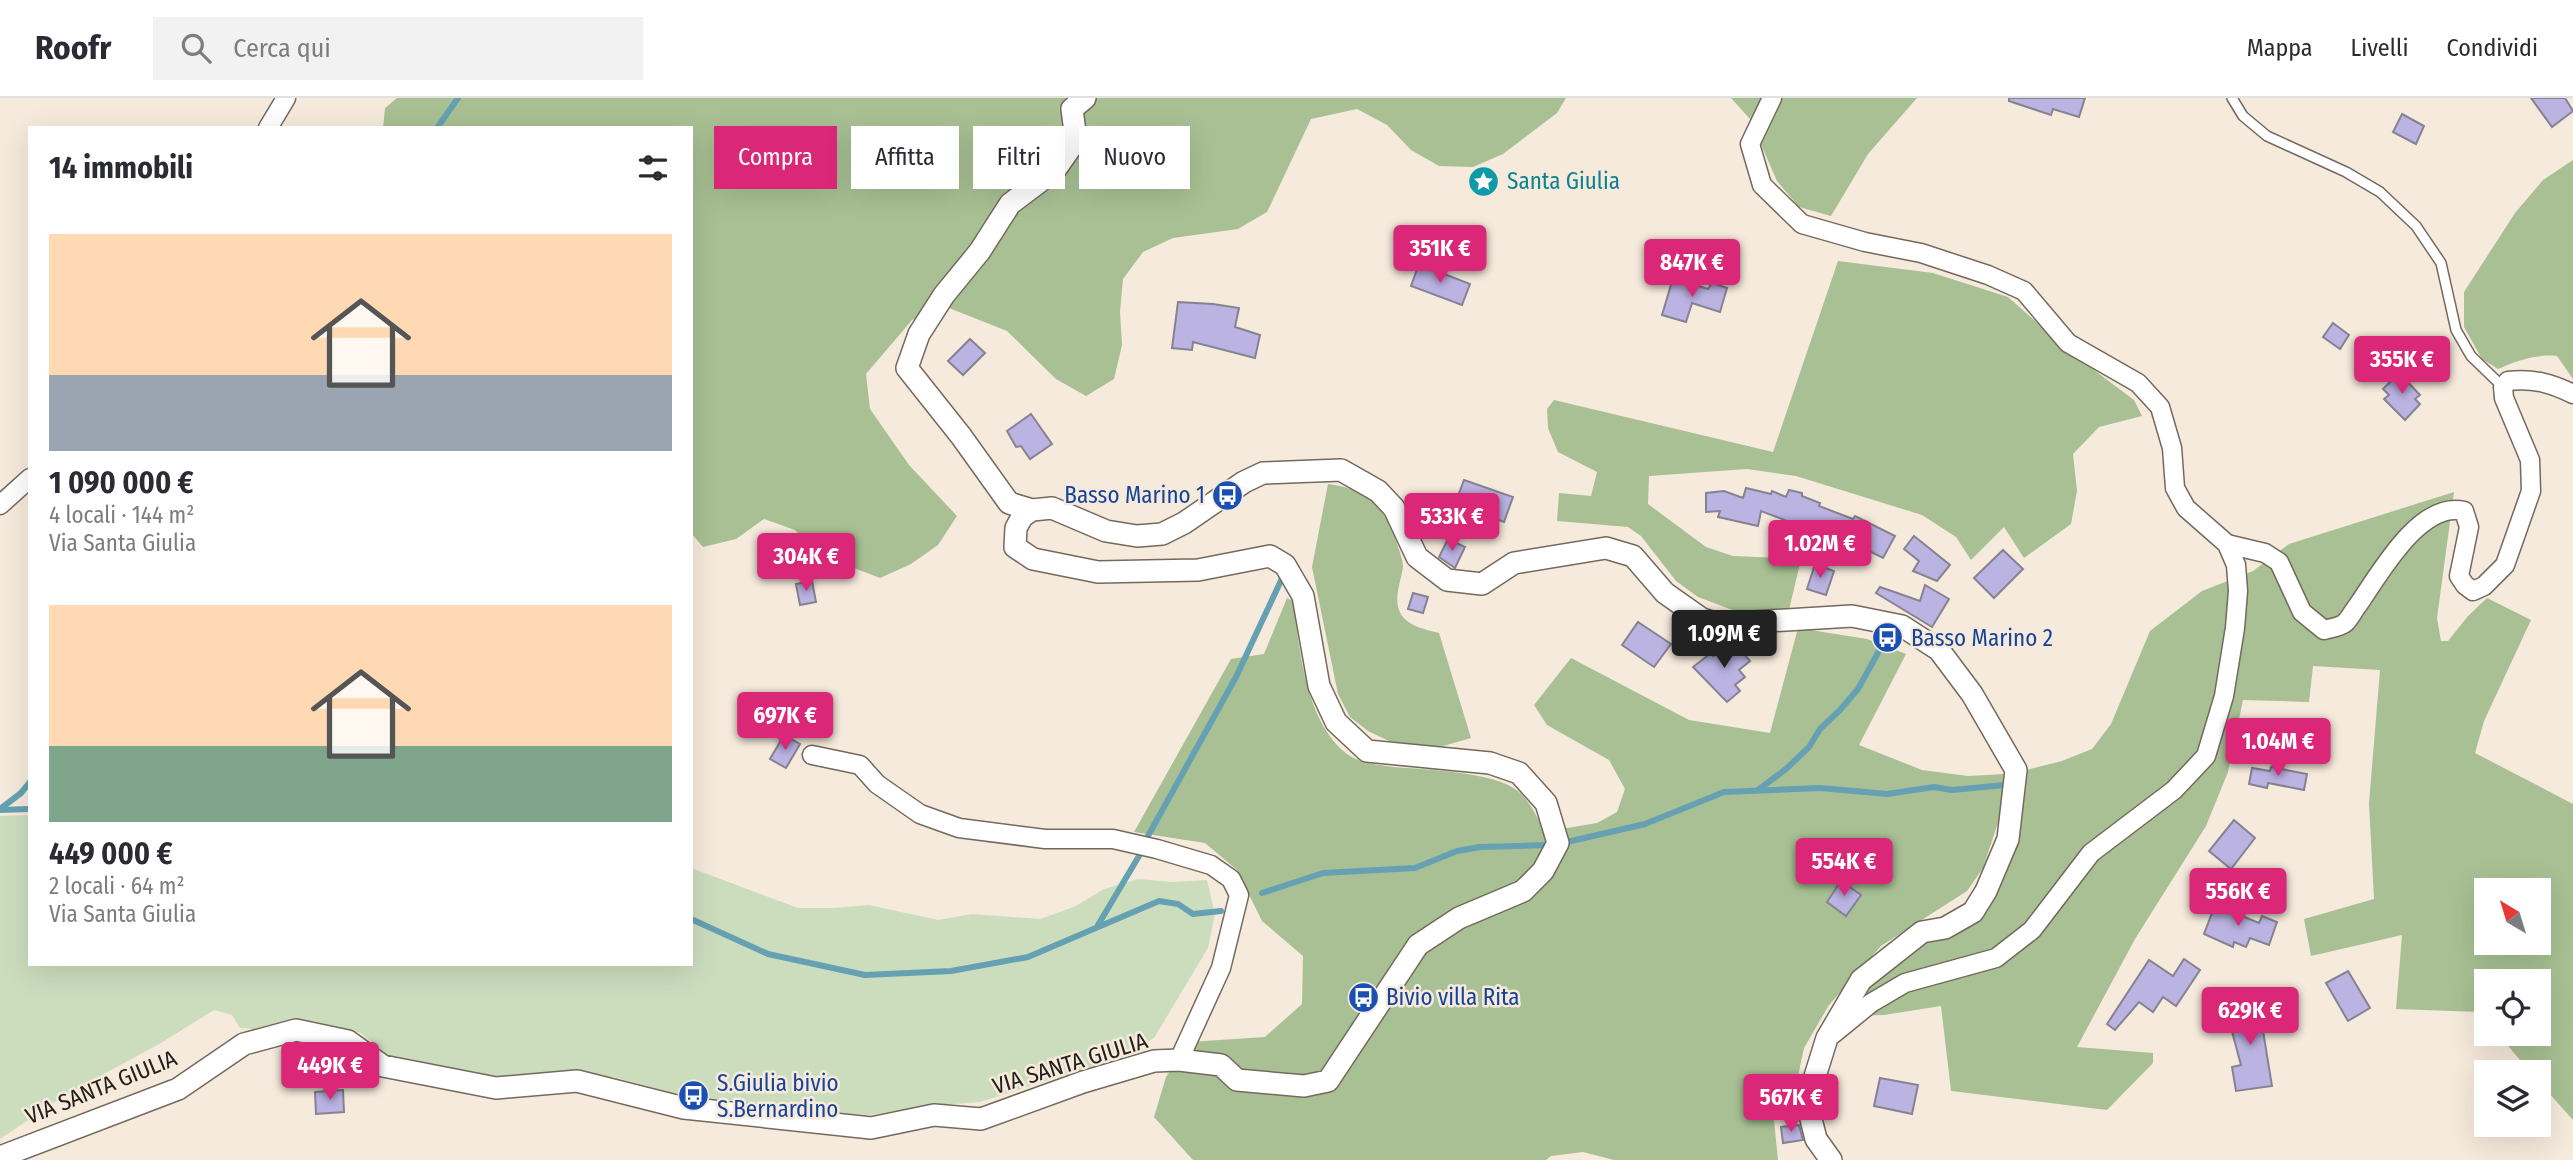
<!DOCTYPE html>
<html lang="it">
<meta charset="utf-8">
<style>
:root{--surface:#fff;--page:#f2f2f3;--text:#2b2b33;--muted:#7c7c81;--line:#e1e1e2;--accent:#db2777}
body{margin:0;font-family:"Fira Sans Condensed",sans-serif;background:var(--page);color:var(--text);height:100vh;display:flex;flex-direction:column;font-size:26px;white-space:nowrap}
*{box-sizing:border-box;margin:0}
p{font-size:23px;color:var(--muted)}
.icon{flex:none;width:38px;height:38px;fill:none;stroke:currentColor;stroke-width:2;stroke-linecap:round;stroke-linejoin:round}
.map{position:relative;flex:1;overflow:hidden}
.sheet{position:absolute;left:28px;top:28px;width:665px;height:840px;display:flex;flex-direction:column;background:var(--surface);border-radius:0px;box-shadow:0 7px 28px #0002}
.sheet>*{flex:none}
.guide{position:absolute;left:714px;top:28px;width:665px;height:63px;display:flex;gap:14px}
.needle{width:46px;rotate:322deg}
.fabs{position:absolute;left:2474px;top:780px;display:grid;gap:14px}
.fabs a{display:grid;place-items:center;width:77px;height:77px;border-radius:0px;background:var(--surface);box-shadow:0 7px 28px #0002;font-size:35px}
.price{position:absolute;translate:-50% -60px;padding:0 16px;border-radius:7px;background:var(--accent);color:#fff;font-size:23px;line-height:46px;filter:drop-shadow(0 2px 4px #0008)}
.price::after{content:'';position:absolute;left:50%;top:42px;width:21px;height:16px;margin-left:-10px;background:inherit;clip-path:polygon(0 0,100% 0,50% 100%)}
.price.selected{background:#222;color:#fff}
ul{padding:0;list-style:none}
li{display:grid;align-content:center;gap:14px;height:371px;padding:0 21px}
li span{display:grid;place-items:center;height:217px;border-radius:0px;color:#555}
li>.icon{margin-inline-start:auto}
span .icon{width:126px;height:126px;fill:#fffc;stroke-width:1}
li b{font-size:30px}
h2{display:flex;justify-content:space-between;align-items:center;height:84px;padding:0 21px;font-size:30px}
.chip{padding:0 24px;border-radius:0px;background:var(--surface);box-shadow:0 7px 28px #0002;font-size:24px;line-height:63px}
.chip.selected{background:var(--accent);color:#fff}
header{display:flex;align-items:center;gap:42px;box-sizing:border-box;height:98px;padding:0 35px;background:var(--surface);border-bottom:2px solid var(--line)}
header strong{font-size:33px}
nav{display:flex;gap:38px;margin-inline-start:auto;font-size:24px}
.search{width:490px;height:63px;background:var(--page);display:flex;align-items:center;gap:18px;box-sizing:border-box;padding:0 24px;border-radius:0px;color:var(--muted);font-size:26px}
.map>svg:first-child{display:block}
</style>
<header>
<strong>Roofr</strong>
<div class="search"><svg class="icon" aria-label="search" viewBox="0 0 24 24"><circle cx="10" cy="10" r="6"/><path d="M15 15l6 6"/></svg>Cerca qui</div>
<nav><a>Mappa</a><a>Livelli</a><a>Condividi</a></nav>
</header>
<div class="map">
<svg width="2573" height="1062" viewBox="0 0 2573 1062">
<rect width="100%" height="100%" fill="#f6eadc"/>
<path fill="#ccddbe" d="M30,717V866H691V770L798,810H834L869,807L938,822L972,816L1040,821L1074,809L1104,791L1138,781L1173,784L1207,782L1215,816L1208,850L1154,940L1125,958L980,1004L930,1008L862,1018L688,999L614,979L568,978L506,981L480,978L388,957L361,935L313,923L253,931L240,930L232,917L214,912L161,945L67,996L0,1041V718Z"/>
<g fill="#a8c093" fill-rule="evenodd">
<path d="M397,0H1566L1557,15L1503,56L1473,69L1439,68L1411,52L1387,27L1357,11L1311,21L1267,114L1238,131L1173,140L1143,154L1123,181L1120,214L1122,247L1114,281L1086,298L1056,281L1007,233L944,208L912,222L866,276L870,311L909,367L957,418L938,447L911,466L880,480L818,456L795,432L764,421L736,441L703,449L691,435V30H383L385,10Z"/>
<path d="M1731,0H1917L1868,56L1831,118L1799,109L1777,83L1750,21Z"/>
<path d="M2573,62V281L2557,258C2536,256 2518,262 2498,271L2482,261L2464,229V194L2515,115L2543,82Z"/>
<path d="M1838,163L1933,175L2008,199L2070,254L2134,302L2142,318L2099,329L2073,356L2077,393L2071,426L2024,460L2004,429L1971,462L1956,439L1922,417L1796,378L1747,371L1649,378L1648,406L1706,449L1733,458L1801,461L1789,512L1735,513L1698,499L1676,483L1641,438L1628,429L1557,423L1559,395L1591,398L1597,374L1558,354L1548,330L1547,311L1554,302L1773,354Z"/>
<path d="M1328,386C1364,390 1385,408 1396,443C1399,452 1403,461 1403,469C1401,483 1394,499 1399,512C1405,528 1424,531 1439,535L1471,640L1436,650L1389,643L1368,633L1350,619L1338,596L1312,469Z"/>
<path d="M2454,394L2437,520L2441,543H2448L2468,518L2487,500L2531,522L2484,623L2475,655L2573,706V1022L2539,984V975H2531L2498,936H2539V884H2487V923L2479,914L2396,911L2402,837L2311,858L2304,821L2374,801L2369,705L2380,572L2313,568L2309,604L2243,602L2228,674L2206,728L2135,841L2077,949L2153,955V965L2107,1012L1951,993L1941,908L1884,917L1846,918L1875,876L1922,839L1979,815L2026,672L2062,663L2092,651L2111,626L2150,533L2202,493L2253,473L2289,446ZM2487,793H2539V845H2487Z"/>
<path d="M1287,500L1293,503C1300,552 1305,623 1347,656C1359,665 1380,667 1393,669C1427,672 1492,673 1518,693C1530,703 1538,720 1544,734L1597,725L1617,714L1625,691L1609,662L1547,627L1534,607L1571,560L1689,622L1770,635L1798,530L1867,541L1906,556L1859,647L1922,672L1968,678L2005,676L1999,722L1983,770L1967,793L1881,848L1829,907L1804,950L1790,1016L1774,1022L1778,1062H1614L1583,1054L1551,1058L1546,1062H1193L1154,1019L1166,979L1189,944L1265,939L1302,906L1303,858L1262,823L1237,772L1205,745L1134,734L1231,561L1264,556Z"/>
</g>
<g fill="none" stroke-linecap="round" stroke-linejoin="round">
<g stroke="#65a1b2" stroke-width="6">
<path d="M437,30L458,0"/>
<path d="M1758,692L1786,671L1809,649L1820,631L1840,612L1858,591L1879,553"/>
<path d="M0,711L21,695L30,684"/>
<path d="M0,712L30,711"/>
<path d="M1148,738L1236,579L1284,476"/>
<path d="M1567,744L1645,726L1724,694L1820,690L1887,696L1934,689L1952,692L2005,687"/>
<path d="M1262,795L1323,775L1415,770L1457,753L1480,749L1549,747"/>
<path d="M691,821L768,856L865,877L951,873L1028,859L1159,803L1178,806L1193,816L1221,813"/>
<path d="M1098,827L1139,758"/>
</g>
</g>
<g fill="#bbb3e2" stroke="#858392" stroke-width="2">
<path d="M2009,0H2085L2079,19L2053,11L2051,17L2009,3Z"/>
<path d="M2531,0H2565L2573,13L2552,29Z"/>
<path d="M2402,16L2424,28L2416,46L2393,34Z"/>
<path d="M1419,166L1470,186L1462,207L1411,188Z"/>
<path d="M1673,180L1708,191L1712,185L1727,190L1720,214L1692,205L1686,224L1662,217Z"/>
<path d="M1178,204L1213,206L1239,210L1235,229L1260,237L1255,260L1193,244L1192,252L1172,250Z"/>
<path d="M2333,225L2349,237L2340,251L2323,239Z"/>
<path d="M970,241L985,255L963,277L948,263Z"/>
<path d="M2399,275L2420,297L2415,301L2420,306L2405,322L2384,301L2389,297L2383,291Z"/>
<path d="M1031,316L1052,346L1030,361L1021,348L1016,349L1007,333Z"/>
<path d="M1464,382L1513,399L1504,424L1455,406Z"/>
<path d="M1746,390L1771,396L1772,393L1786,399L1789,392L1802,395V398L1820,405L1819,408L1853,421L1855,418L1895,438L1883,460L1829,433L1827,439L1809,432L1804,446L1789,440L1795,426L1761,413L1758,428L1718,419L1720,413L1706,414V395L1724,393L1743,400Z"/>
<path d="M1914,438L1950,467L1937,483L1913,473L1919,463L1904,451Z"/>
<path d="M1448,441L1465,449L1455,470L1439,459Z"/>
<path d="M2003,452L2023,471L1994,500L1974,480Z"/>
<path d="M1815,466L1834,473L1826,497L1807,491Z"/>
<path d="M812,483L816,504L800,507L796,486Z"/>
<path d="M1925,487L1949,501L1932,529L1876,495L1880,489L1920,503Z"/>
<path d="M1413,495L1428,499L1423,515L1408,511Z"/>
<path d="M1638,524L1671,546L1654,569L1622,547Z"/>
<path d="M1732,542L1750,563L1739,572L1745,579L1735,587L1740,593L1727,604L1693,569L1711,555L1713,558Z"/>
<path d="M784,637L800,646L786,670L770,661Z"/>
<path d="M2271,669L2307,676L2304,692L2268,685L2267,690L2249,686L2252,670L2270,673Z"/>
<path d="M2234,722L2255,740L2231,771L2209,753Z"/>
<path d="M1841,783L1861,797L1846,818L1827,804Z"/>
<path d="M2215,807L2259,825L2262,818L2277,824L2269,847L2250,840L2246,849L2234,844L2233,849L2204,836Z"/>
<path d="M2184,861L2200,872L2176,908L2163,899L2153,914L2139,904L2115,932L2107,926L2149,862L2173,878Z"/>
<path d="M2348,873L2370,910L2348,923L2326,885Z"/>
<path d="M2259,902L2266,932L2263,933L2272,988L2236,993L2232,969L2241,967L2226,911Z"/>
<path d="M1880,980L1918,987L1912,1016L1874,1008Z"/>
<path d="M343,992L344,1014L316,1016L315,994Z"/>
<path d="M1799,1027L1803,1042L1783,1045L1781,1029Z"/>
</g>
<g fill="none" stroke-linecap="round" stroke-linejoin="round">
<defs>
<path id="service" d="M2232,0L2243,18L2267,38L2346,74L2380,94L2416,128L2441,165L2456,232L2471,258L2503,289"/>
<g id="minor">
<path d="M1772,0L1750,46L1762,87L1802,126L1865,144L1921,155L1988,177L2024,193L2068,245L2138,285L2160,309L2172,350L2175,390L2186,410L2227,446L2236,467L2238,493L2235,530L2224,598L2206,658L2174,692L2091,755L2032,832L1996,860L1905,885L1871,905L1833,936"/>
<path d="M268,30L286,0"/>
<path d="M0,407L30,380"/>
<path d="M2227,446L2265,455L2279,464L2302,514L2324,532C2331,530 2340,529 2345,525C2350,520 2354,512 2358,507C2379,477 2420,402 2464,413L2469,429L2459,478L2465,487L2473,493L2484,488L2505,467L2531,393L2530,362L2504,300L2503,289L2508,283C2532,280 2551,285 2573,296"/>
<path d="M812,657L860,667L877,686L920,716L959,730L1045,741H1113L1157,751L1211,767L1231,781L1239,797L1221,870L1179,962"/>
</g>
<g id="tertiary">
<path d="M1032,412L1009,405L961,338L907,270L919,236L944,197L980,153L1010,106L1055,72L1076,42L1072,11L1085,0"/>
<path d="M0,1059L178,991L244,946L296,932L348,943L383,968L496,990L577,983L684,1010L871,1030L934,1017L981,1021L1083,984L1154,963L1179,962L1221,967L1237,982L1304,988L1328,983L1418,847L1459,820L1523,793L1543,773L1558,745L1546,705L1519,675L1490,665L1367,653L1336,624L1319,588L1303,498L1285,467L1270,458L1198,472L1098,474L1033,461L1015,449L1016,430L1022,419L1032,412L1052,410L1106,433L1137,438L1162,436L1184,425L1244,384L1263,375L1341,372L1378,393L1394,410L1417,459L1447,482L1482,486L1514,465L1606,450L1633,458L1665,495L1702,521L1719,526L1852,518L1902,528L1939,552L1972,596L2016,672L2008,741L1986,793L1973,814L1945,830L1922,834L1861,882L1827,940L1812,988L1811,1021L1816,1041L1831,1062"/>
</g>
</defs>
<use href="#service" stroke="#73695d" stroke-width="12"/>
<use href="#minor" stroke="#73695d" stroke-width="21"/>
<use href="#tertiary" stroke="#73695d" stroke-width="24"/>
<use href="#service" stroke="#fff" stroke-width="9"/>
<use href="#minor" stroke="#fff" stroke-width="18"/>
<use href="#tertiary" stroke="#fff" stroke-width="21"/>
</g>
<defs>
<symbol id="sight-disc" viewBox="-11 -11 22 22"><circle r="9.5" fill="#0f9aa8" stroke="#f6eadc"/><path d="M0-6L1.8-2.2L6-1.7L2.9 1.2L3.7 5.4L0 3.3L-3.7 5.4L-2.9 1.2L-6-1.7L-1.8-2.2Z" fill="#fff"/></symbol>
<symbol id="bus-disc" viewBox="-11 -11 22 22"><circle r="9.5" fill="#1a4fb4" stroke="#f6eadc"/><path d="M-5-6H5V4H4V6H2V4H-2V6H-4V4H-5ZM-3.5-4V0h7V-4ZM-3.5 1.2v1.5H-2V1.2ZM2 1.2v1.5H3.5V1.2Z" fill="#fff"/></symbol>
</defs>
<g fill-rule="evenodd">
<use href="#sight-disc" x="1466" y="66" width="35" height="35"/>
<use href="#bus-disc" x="1210" y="380" width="35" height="35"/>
<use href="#bus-disc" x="1870" y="522" width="35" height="35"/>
<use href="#bus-disc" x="1346" y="882" width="35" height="35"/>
<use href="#bus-disc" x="676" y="980" width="35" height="35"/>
</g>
<g text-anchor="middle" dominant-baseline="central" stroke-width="5" stroke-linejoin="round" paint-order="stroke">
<g font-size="23" fill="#0d838f" stroke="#f6eadc" text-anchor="start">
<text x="1507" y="83">Santa Giulia</text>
</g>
<g font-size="23" fill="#164399" stroke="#f6eadc" text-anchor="start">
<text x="1205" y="397" text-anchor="end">Basso Marino 1</text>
<text x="1911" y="540">Basso Marino 2</text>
<text x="1386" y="899">Bivio villa Rita</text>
<text x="717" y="985">S.Giulia bivio<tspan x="717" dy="26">S.Bernardino</tspan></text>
</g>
<g font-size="23" fill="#25201c" stroke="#f6eadc">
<text transform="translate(1070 965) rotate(-17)">VIA SANTA GIULIA</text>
<text transform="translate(101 989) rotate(-22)">VIA SANTA GIULIA</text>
</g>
</g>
</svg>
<div class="fabs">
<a><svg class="needle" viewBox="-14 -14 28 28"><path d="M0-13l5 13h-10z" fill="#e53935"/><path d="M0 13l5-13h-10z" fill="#7c7c81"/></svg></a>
<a><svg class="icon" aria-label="locate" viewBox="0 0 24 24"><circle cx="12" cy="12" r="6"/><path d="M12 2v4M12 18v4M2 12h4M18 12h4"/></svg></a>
<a><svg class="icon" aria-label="layers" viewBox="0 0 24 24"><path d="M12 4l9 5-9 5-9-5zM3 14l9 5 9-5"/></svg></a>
</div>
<b class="price" style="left:1440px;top:187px">351K €</b>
<b class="price" style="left:1692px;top:201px">847K €</b>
<b class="price" style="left:2402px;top:298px">355K €</b>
<b class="price" style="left:1452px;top:455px">533K €</b>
<b class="price" style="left:1820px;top:482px">1.02M €</b>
<b class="price" style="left:806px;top:495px">304K €</b>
<b class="price selected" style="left:1724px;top:572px">1.09M €</b>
<b class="price" style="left:785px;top:654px">697K €</b>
<b class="price" style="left:2278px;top:680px">1.04M €</b>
<b class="price" style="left:1844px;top:800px">554K €</b>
<b class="price" style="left:2238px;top:830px">556K €</b>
<b class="price" style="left:2250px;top:949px">629K €</b>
<b class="price" style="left:330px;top:1004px">449K €</b>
<b class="price" style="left:1791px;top:1036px">567K €</b>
<div class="guide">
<a class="chip selected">Compra</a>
<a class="chip">Affitta</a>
<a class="chip">Filtri</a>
<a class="chip">Nuovo</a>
</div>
<section class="sheet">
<h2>14 immobili<svg class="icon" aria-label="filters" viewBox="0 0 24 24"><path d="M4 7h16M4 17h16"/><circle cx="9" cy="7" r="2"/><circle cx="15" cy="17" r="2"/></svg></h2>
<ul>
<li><span style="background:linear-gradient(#ffd9b3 65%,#9aa5b1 0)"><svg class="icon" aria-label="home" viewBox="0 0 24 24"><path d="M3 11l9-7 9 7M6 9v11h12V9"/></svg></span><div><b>1 090 000 €</b><p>4 locali · 144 m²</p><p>Via Santa Giulia</p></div></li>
<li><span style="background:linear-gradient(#ffd9b3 65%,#7fa58c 0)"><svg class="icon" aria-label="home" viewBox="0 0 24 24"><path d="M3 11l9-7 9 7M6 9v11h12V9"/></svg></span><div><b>449 000 €</b><p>2 locali · 64 m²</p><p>Via Santa Giulia</p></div></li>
</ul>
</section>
</div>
